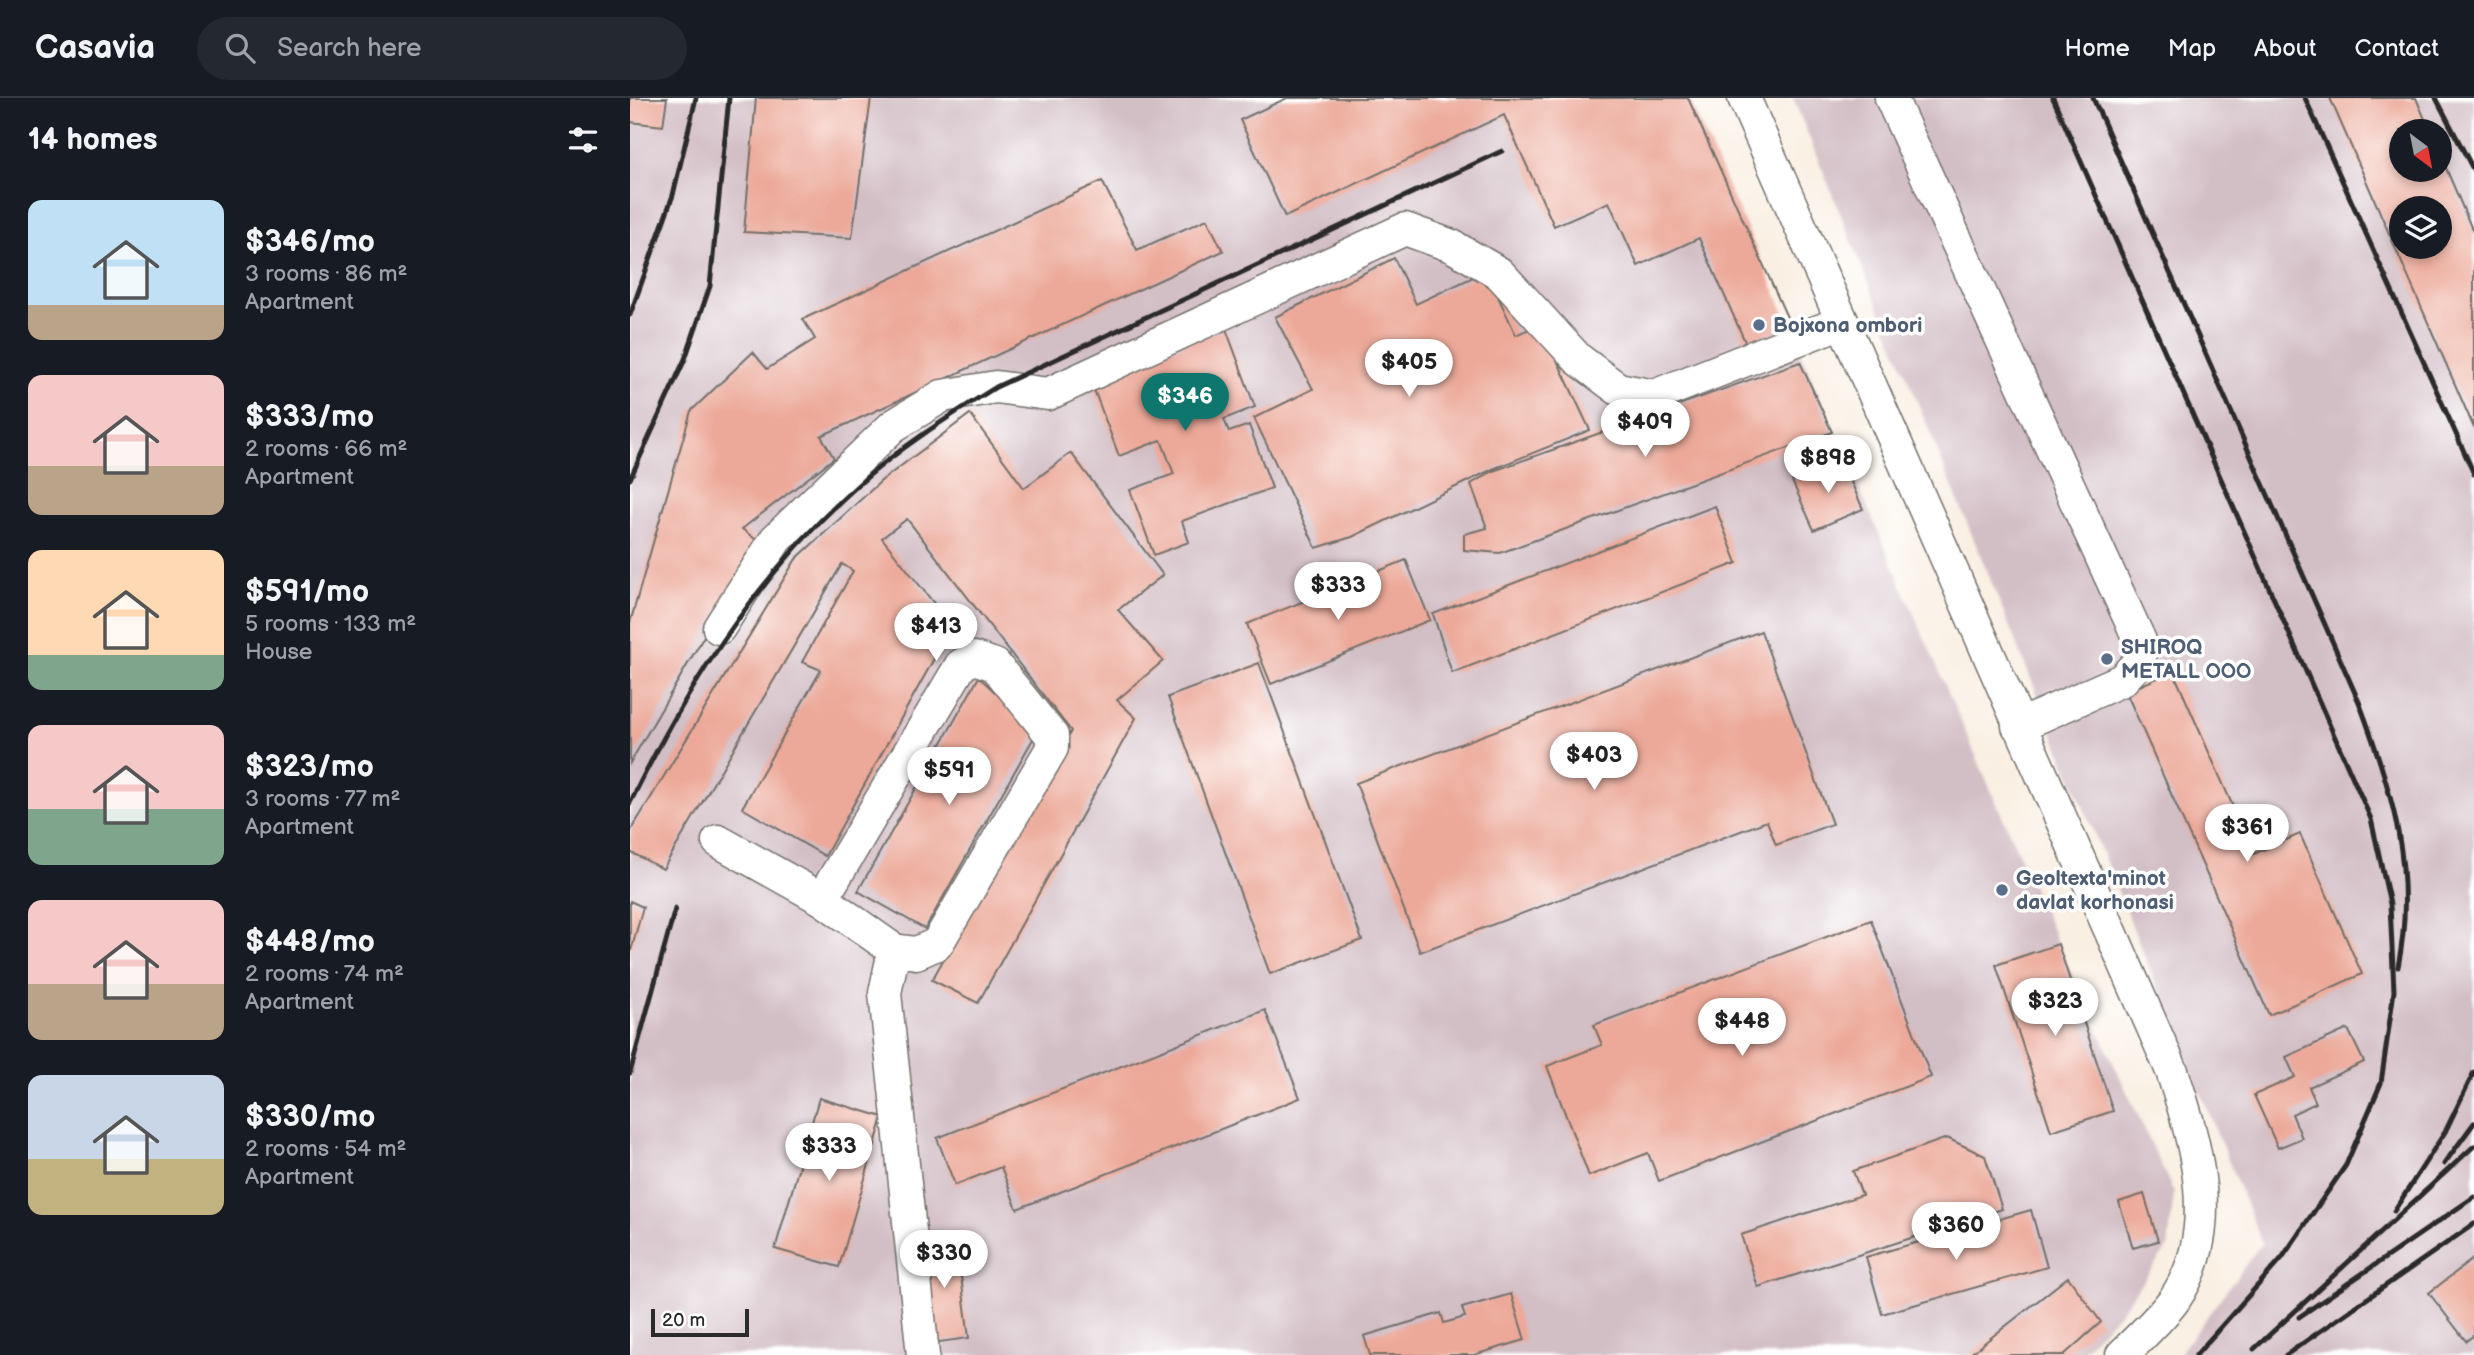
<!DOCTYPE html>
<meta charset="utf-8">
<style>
:root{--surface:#171b24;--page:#242831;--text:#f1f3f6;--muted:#9ea1a6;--line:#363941;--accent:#0f766e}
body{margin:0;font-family:"Balsamiq Sans",sans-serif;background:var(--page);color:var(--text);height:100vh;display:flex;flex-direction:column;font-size:26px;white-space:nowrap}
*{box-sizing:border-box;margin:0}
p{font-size:23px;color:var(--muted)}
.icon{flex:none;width:38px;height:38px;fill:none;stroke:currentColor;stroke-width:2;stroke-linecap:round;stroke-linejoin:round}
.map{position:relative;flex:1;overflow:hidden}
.side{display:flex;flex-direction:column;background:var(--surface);width:630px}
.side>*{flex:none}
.needle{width:46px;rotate:148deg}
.fabs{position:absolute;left:1759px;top:21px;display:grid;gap:14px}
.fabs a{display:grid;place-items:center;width:63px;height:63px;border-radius:50%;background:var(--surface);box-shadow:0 4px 10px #0003;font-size:35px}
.scale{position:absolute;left:21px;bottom:18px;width:98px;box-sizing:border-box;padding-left:7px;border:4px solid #2b2b2b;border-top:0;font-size:19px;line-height:24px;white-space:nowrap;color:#2b2b2b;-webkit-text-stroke:5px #fff;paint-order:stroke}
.price{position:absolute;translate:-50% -60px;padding:0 16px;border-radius:24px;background:#fff;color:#222;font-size:23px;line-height:46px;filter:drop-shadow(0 2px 4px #0008)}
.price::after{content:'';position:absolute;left:50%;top:42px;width:21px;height:16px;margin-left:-10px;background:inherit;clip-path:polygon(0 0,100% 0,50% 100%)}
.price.current{background:var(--accent);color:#fff}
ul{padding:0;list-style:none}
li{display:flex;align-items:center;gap:21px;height:175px;padding:0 28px}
li span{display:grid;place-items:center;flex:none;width:196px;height:140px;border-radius:14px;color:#555}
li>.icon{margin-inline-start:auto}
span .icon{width:84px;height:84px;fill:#fffc;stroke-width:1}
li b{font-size:30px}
h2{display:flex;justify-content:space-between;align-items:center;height:84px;padding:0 28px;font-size:30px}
header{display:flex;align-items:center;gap:42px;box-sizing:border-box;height:98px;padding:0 35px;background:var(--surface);border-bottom:2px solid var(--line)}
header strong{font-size:33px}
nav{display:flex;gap:38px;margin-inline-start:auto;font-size:24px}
.search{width:490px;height:63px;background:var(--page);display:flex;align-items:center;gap:18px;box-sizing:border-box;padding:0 24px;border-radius:38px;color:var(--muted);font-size:26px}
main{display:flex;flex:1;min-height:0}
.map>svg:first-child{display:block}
</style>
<header>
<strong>Casavia</strong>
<div class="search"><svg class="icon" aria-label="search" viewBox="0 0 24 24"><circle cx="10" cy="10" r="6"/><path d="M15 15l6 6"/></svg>Search here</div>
<nav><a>Home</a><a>Map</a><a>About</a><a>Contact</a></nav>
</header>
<main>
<section class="side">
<h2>14 homes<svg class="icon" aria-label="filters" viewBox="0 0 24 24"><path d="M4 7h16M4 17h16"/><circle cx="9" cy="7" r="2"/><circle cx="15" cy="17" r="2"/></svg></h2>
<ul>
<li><span style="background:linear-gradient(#bfe0f5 75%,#b9a48a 0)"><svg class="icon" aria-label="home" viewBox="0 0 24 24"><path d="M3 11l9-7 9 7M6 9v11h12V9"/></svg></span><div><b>$346/mo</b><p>3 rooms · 86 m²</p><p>Apartment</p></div></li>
<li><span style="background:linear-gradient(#f6c9c9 65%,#b9a48a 0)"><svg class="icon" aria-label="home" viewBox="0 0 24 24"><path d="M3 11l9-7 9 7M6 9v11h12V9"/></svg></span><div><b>$333/mo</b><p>2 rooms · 66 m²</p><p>Apartment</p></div></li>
<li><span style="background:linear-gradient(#ffd9b3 75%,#7fa58c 0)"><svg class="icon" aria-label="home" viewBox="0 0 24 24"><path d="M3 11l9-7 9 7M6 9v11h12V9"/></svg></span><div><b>$591/mo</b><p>5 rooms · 133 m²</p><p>House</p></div></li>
<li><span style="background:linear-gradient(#f6c9c9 60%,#7fa58c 0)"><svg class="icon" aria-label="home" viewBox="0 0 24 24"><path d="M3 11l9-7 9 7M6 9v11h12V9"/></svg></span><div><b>$323/mo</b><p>3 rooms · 77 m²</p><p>Apartment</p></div></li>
<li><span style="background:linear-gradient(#f6c9c9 60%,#b9a48a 0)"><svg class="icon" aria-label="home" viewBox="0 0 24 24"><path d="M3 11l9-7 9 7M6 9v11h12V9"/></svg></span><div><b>$448/mo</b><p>2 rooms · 74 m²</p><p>Apartment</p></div></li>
<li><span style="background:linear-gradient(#c9d6e8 60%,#c2b280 0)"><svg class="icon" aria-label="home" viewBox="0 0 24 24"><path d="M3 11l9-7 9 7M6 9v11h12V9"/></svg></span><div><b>$330/mo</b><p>2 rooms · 54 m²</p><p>Apartment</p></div></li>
</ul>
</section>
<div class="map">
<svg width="1844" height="1257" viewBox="0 0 1844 1257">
<rect width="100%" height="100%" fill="#fff"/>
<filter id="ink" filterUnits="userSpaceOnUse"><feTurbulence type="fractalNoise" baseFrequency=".0143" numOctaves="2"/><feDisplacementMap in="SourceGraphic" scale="14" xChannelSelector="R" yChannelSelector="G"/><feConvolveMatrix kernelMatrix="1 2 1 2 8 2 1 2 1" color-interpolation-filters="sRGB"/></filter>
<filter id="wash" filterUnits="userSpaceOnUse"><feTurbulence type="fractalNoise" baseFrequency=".00686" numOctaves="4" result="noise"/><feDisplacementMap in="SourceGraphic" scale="28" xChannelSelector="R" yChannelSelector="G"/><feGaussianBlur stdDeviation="1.57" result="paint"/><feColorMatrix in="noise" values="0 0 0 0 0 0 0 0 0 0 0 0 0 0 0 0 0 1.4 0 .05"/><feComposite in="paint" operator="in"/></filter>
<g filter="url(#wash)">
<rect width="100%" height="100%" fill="#f9efe2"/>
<g fill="#d2bec5" fill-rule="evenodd">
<path d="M0,0H1059L1428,846L1544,1095L1538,1149L1491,1213L1448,1257H0Z"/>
<path d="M1163,0H1844V1257H1548L1632,1145ZM1771,33H1810V72H1771ZM1771,110H1810V149H1771Z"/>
</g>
<g id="blocks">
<g fill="#eca999" fill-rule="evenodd">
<path d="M0,0H37L33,28L0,24Z"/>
<path d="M126,0H241L222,140L114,134Z"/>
<path d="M657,0H1058L1160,226L1116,246L1069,140L1008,168L979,104L924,128L874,17L655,119L610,22Z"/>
<path d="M1700,0H1786L1800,33H1771V72H1810V56L1844,136V330ZM1771,110H1810V149H1771Z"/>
<path d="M472,83L507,152L577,121L593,153L191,338L204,360L112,431L129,444L0,665V525L61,313L123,254L137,271L185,241L173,221Z"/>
<path d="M764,160L786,206L856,173L886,237L910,226L960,332L863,371L722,439L686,450L624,320L683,291L645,219Z"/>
<path d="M596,231L625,309L594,321L599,334L619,327L642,390L552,423L559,444L524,457L500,392L544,376L531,342L489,358L460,281Z"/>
<path d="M1170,264L1202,334L870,455L834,452V436L857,430L841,386L863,373Z"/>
<path d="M340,316L394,390L441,355L533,477L488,512L533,563L487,602L506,620L348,905L302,882L441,633L277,421L252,440L322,528L195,758L112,710L191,572L172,564L223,473L212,466L33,771L0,754V734L166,461L251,383Z"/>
<path d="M1211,361L1233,411L1184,432L1162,383Z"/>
<path d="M1085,408L1107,465L822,575L803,516Z"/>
<path d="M776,462L800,522L641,586L617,526Z"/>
<path d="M1131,533L1202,726L1146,747L1137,723L790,854L726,685Z"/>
<path d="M629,565L732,842L640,876L538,599Z"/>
<path d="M1543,573L1624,756L1670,736L1732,876L1639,917L1496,594Z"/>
<path d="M349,579L407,634L295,831L228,793Z"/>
<path d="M0,803L13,809L1,853H0Z"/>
<path d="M1241,822L1301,979L1029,1083L1018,1055L959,1078L917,968L972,947L964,927Z"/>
<path d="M1428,846L1483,1013L1421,1033L1366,867Z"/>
<path d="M635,912L670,1000L387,1111L371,1069L325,1087L307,1040Z"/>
<path d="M1718,931L1734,964L1679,989L1686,1005L1662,1016L1672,1040L1648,1050L1624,997L1665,979L1656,959Z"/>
<path d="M189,1000L253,1019L209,1169L145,1151Z"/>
<path d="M1317,1040L1355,1058L1372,1111L1128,1189L1111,1137L1232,1097L1223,1073Z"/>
<path d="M1514,1096L1528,1143L1503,1150L1489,1104Z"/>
<path d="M1401,1112L1417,1169L1252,1216L1236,1159Z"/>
<path d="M326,1140L339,1240L302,1245L288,1145Z"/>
<path d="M1844,1160V1237L1836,1243L1799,1195Z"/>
<path d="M1438,1179L1471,1224L1434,1257H1339Z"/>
<path d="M881,1196L895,1242L844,1257H740L734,1238L811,1215L814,1225L835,1219L832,1210Z"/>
</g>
</g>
</g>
<g filter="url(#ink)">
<use href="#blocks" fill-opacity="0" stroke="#73706b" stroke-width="2"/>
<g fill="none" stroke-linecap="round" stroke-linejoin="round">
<defs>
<g id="minor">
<path d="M1114,0L1542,973C1566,1046 1592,1133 1544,1202C1530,1221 1509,1240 1492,1257"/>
<path d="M1261,0L1510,543V563L1492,582L1388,628"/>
<path d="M89,530L146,441L263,328L312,298L366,289L418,296L775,131L822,148L869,175L948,261L988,291L1024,298L1212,224"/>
<path d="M88,743L192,801L264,852L255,895L293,1257"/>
<path d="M192,801L331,567L344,560L365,567L422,638V650L307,846L286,855L264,852"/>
</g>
</defs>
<use href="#minor" stroke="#73706b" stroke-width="35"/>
<use href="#minor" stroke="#fff" stroke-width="32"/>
<g stroke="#2b2b2b" stroke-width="5">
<path d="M1423,0L1741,721L1760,806L1764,893L1751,985L1716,1067L1652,1160L1566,1257"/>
<path d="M1463,0L1729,604C1762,692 1787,774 1768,869"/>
<path d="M1675,0L1844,376"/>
<path d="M1806,0L1844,73"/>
<path d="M0,217L43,97L66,0"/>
<path d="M0,381L55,261L80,188L99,0"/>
<path d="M0,705C57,588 129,475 227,388C269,350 318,319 366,289L872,53"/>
<path d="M0,975L45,811"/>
<path d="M1814,1066L1844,1025"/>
<path d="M1764,1113L1815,1034L1844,974"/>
<path d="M1669,1219L1844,1099"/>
<path d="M1624,1251L1844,1048"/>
<path d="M1656,1257L1844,1126"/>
</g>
</g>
</g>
<g fill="#5c6f8a" stroke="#fff" stroke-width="2.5">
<circle cx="1129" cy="227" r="7"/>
<circle cx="1477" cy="561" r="7"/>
<circle cx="1372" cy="792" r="7"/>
</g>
<g text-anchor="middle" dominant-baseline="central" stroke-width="7" stroke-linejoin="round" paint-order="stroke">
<g font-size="21" font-weight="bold" fill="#4e5e75" stroke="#fff" text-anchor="start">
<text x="1143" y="227">Bojxona ombori</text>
<text x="1491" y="549">SHIROQ<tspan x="1491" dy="24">METALL ООО</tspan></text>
<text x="1386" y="780">Geoltexta'minot<tspan x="1386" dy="24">davlat korhonasi</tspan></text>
</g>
</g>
</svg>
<div class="fabs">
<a><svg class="needle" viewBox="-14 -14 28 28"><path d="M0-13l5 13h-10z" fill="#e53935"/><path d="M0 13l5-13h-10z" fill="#9ea1a6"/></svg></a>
<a><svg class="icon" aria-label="layers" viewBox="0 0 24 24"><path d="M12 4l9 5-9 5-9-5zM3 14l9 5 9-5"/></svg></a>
</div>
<div class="scale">20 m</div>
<b class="price" style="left:779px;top:301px">$405</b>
<b class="price current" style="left:555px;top:335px">$346</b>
<b class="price" style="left:1015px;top:361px">$409</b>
<b class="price" style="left:1198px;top:397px">$898</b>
<b class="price" style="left:708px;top:524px">$333</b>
<b class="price" style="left:306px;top:565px">$413</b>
<b class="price" style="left:964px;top:694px">$403</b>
<b class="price" style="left:319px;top:709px">$591</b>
<b class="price" style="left:1617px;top:766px">$361</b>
<b class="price" style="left:1425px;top:940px">$323</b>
<b class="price" style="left:1112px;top:960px">$448</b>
<b class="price" style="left:199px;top:1085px">$333</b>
<b class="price" style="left:1326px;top:1164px">$360</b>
<b class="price" style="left:314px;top:1192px">$330</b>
</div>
</main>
